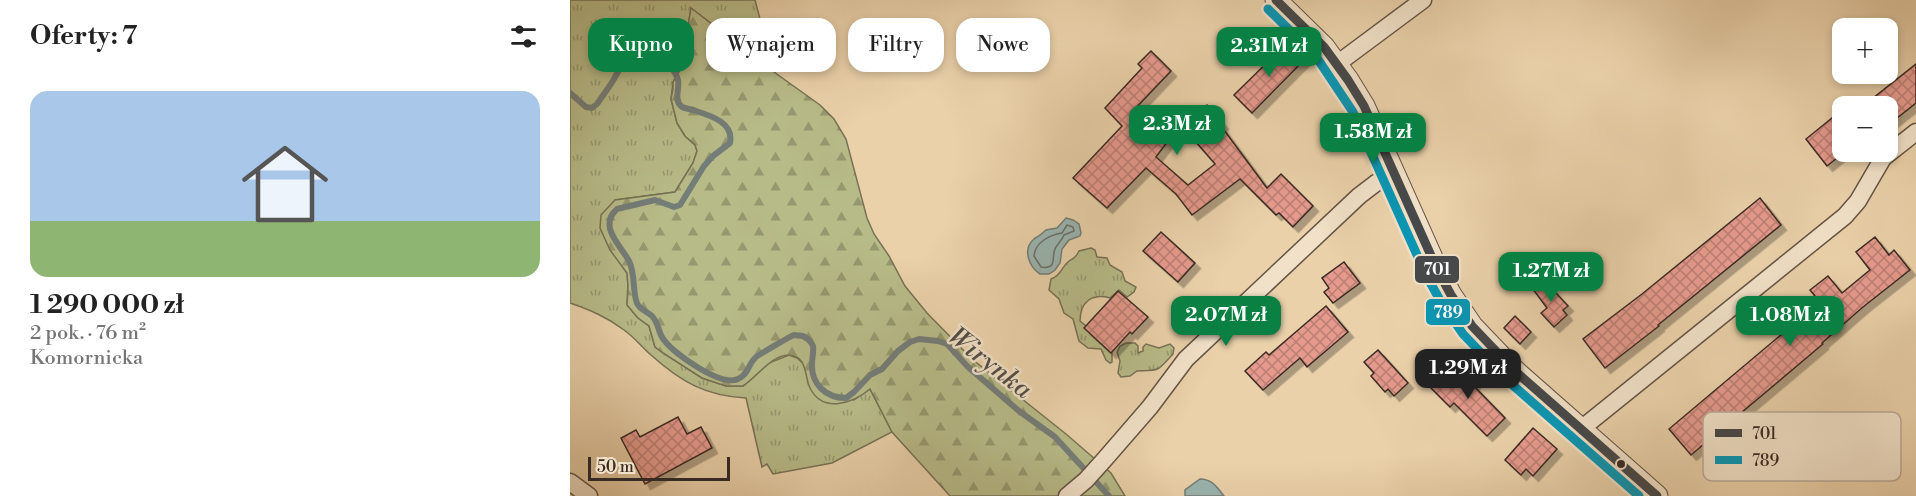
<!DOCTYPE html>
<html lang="pl">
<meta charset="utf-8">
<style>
:root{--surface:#fff;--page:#f6f6f6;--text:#222;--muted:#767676;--line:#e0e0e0;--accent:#0b8043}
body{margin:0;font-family:"Libre Bodoni",serif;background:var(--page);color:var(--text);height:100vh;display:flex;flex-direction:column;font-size:22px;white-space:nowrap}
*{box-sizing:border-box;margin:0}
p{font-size:20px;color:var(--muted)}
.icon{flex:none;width:33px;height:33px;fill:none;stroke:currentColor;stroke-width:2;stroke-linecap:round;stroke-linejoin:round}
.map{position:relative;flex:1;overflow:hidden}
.details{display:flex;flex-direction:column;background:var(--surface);width:570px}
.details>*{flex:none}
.hud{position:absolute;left:18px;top:18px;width:570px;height:54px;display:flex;gap:12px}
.buttons{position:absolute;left:1262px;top:18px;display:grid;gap:12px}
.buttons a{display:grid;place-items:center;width:66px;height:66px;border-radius:12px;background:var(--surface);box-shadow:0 3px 9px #0003;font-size:30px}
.scale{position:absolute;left:18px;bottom:15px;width:142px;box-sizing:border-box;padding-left:6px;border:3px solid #3a2a24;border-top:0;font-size:16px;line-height:21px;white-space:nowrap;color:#3a2a24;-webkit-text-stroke:4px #f1e1c8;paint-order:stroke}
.price{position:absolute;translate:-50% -51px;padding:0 14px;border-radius:12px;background:var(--accent);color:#fff;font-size:20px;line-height:39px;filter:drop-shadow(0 2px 3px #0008)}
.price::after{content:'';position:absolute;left:50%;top:36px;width:18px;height:14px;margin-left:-9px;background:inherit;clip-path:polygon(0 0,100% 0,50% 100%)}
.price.on{background:#222;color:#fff}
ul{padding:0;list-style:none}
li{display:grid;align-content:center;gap:12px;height:318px;padding:0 30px}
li+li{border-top:2px solid var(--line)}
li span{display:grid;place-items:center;height:186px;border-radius:18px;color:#555}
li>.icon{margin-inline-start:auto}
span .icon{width:108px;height:108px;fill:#fffc;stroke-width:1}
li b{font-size:26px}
h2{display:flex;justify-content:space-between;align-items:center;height:72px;padding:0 30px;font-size:26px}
.tag{padding:0 21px;border-radius:18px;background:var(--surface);box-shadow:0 3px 9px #0003;font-size:21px;line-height:54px}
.tag.on{background:var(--accent);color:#fff}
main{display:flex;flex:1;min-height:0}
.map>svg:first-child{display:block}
</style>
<main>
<section class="details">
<h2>Oferty: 7<svg class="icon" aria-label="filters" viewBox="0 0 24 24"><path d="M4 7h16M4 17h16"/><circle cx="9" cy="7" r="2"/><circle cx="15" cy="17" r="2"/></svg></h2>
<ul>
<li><span style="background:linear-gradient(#a9c7e8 70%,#8fb573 0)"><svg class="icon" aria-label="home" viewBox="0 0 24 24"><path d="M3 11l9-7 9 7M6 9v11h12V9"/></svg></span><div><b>1 290 000 zł</b><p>2 pok. · 76 m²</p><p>Komornicka</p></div></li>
</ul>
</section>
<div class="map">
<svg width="1346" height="496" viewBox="0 0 1346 496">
<defs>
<pattern id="grass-tufts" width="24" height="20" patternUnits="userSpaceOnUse" patternTransform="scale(1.5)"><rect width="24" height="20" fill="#b7bb88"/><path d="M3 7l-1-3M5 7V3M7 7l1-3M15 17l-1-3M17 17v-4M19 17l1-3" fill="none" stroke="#96986f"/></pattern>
<pattern id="forest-firs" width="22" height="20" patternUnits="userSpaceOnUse" patternTransform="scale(1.5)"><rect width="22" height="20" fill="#b7bb88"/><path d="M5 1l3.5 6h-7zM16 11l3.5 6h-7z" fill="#96986f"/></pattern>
<pattern id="building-cross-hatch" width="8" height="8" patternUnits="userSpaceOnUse" patternTransform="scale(1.5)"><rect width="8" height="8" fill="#e59a8d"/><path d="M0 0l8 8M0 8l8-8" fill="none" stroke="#bb7e73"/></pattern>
<filter id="shadow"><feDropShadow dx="5.5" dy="5.5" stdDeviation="0" flood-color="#0004"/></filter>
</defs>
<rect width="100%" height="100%" fill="#ead1aa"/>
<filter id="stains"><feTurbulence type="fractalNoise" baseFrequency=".00333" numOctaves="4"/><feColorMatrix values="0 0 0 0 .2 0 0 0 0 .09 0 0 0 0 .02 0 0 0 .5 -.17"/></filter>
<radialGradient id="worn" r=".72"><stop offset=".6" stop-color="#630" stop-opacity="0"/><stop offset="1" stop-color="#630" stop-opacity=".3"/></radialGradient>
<g fill="url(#grass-tufts)" stroke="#787256" stroke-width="1.5">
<path d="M0,0H185L204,72L121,8L112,62L109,72L103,82L101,99L107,123L115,136L125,145L127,151L123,163L105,192L45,200L50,263L57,273L58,286L57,305L68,318L79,326L85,347L93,353L132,378L156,386H173L199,363L219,355L227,358L236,366L240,387L284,400L300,389L322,432L262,463L203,474L197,464L192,467L176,398C136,396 111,382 81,355C72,347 64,337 54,330C37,317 20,310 0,303Z"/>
<path d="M521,248L525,250L527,257L537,258L540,265L552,272L555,281L566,287L564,292L557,297L549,290L540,298C522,293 510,302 510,321L516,326L515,328L542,353V362L540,363L536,360L531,349L518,348L509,341L503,319L494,313L489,299L479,290L481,279C492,275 491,267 499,261C504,258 506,257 509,251Z"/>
<path d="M556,343H565L568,346V353L573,351V347L576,344L589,348L600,344L604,348L603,354C586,372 591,370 567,371L560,376L551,377L548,373L550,361L547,352L550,346Z"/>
</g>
<path fill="url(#forest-firs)" stroke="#787256" stroke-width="1.5" d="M121,8L204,72L250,105L264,119L276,139L297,218L304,234L319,256L335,286L357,313L402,359L496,434L541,473L555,496H380L322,432L300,389C283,403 253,414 240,388C234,376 238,356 219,355C201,355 187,377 173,386H156L132,378L93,353L85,347L79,326L68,318L57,305L58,286L57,273L40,250L30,228L31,215L45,200L105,192L123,163L127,151L125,145L115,136L107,123L101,99L103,89V82L109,72L112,62Z"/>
<g fill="#9ab5b0" stroke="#747d78" stroke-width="1.5">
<path d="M496,218L503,220L509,224L511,233L510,236L499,240L492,249L490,263L485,270L479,274H470C459,267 452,249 464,239C469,236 472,234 476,230L487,228Z"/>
<path d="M630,479C642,479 647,487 654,496H615V490Z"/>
</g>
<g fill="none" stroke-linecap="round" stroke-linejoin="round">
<path stroke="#6a706a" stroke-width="1.5" d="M497,225L503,227L504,231L494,235C492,240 489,242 486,247C480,256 489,270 471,267L464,256C465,242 480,235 492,233Z"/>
<path stroke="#747d78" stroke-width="6" d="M0,93L16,107L22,108L27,104L41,84L62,48L73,44C86,47 104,67 108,80C110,89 103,100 112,107C116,109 122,109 126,111C142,116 164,123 160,143L143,156L134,166L110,205L104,207L85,200L47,209C28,226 50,245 59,261C66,274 62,297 68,305C71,310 78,312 82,316C89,323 88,333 94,340C104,354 151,387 168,379C178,375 178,365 185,358C186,356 221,336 224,335C225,335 232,336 233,336C237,338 241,341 243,346C244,351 242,358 242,364C241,384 256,398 276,398L284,392L300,375L312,369L328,351L340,342L349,339L368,341L377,344L398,367L449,411L485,437L539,496"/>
</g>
<g fill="url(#building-cross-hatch)" stroke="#3a2a24" stroke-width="1.5" filter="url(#shadow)">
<path d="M713,47L719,53L725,47L736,58L682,113L664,95Z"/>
<path d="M581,51L601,71L564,110L598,141L586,157L618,185L645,164L612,126L637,105L653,124L651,126L697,188L711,174L743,206L723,227L709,213L706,215L670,179L622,215L606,194L576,168L537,208L503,178L552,126L535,108L572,68L568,64Z"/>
<path d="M1346,64V103L1317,126V106H1293Z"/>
<path d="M1262,118L1272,130V154L1257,166L1236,139Z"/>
<path d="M1190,198L1211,225L1088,325L1089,326L1035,368L1013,339L1072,294Z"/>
<path d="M591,232L625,263L608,282L573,251Z"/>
<path d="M1305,237L1319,255L1324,250L1340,270L1293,307L1252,343L1253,344L1121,455L1099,429L1250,302L1240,290L1258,276L1272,293L1295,274L1300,270L1286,252Z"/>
<path d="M774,262L790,283L763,303L754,292L759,288L752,278Z"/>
<path d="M973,279L998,306L993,310L997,315L984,327L971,313L977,308L962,288Z"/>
<path d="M548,291L578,317L562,334L560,332L541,353L514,328Z"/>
<path d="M756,306L778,332L737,367L730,358L693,390L675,371L696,352L699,355Z"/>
<path d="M945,316L961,332L950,344L934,328Z"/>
<path d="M808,350L838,383L824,396L818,389L815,392L801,376L804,373L794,362Z"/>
<path d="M886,364L905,383L903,385L935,418L917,436L884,403L880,407L861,388Z"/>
<path d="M108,417L117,434L131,427L142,448L75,484L51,438L66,430L70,437Z"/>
<path d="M963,428L987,449L963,476L956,469L951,475L935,460Z"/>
</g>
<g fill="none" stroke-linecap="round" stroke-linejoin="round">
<defs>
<g id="minor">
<path d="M767,64L853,0"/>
<path d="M1011,429L1275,216L1288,201L1313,158L1346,132"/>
<path d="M0,482L19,496"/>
<path d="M497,496L516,480L534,460L580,407L616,359L789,196L806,183L824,173"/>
</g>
<path id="tertiary" d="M706,0L754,47L778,80L794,106L867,269L881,295L902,326L945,371L1087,496"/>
</defs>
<use href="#minor" stroke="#665446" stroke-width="19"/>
<use href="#tertiary" stroke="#665446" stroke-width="23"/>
<use href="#minor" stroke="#f1e1c8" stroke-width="16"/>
<use href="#tertiary" stroke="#f1e1c8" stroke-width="21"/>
<defs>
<path id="bus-1" d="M706,0L754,47L778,80L794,106L867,269L881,295L902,326L945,371L1087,496"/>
<path id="bus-2" d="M698,9L745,55L783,112L856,275L871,302L893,334L937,380L1069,496"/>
</defs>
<use href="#bus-1" stroke="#f1e1c8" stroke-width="14"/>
<use href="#bus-2" stroke="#f1e1c8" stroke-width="14"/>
<use href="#bus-1" stroke="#45484a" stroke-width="9"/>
<use href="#bus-2" stroke="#0996b4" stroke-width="9"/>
</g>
<circle fill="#3a2a24" stroke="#f1e1c8" stroke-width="2" cx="1051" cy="464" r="5"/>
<g text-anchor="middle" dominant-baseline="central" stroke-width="5" stroke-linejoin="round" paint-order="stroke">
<g font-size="26" font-style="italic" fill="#524d47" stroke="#f1e1c8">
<text transform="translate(420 363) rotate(38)">Wirynka</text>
</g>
</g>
<rect x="1133" y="412" width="198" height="69" rx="9" fill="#f1e1c8" stroke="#baaa97" stroke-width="1.5"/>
<rect x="1145" y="429" width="27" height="8" fill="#45484a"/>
<rect x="1145" y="456" width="27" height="8" fill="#0996b4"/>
<g font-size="16" fill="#3a2a24">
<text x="1182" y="439">701</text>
<text x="1182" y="466">789</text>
</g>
<g stroke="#f1e1c8" stroke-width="2">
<rect x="844" y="255" width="46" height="29" rx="6" fill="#45484a"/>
<rect x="855" y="298" width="46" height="28" rx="6" fill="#0996b4"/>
</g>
<g font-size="16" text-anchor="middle" font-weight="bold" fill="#fff">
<text x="867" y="275">701</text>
<text x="878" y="318">789</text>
</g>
<rect width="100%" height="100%" filter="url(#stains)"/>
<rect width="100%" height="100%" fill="url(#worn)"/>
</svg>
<div class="buttons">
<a>+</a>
<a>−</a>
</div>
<div class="scale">50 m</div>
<b class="price" style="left:699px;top:78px">2.31M zł</b>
<b class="price" style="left:607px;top:156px">2.3M zł</b>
<b class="price" style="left:803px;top:164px">1.58M zł</b>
<b class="price" style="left:981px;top:303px">1.27M zł</b>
<b class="price" style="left:656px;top:347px">2.07M zł</b>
<b class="price" style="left:1220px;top:347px">1.08M zł</b>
<b class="price on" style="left:898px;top:400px">1.29M zł</b>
<div class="hud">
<a class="tag on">Kupno</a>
<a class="tag">Wynajem</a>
<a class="tag">Filtry</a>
<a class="tag">Nowe</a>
</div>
</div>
</main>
